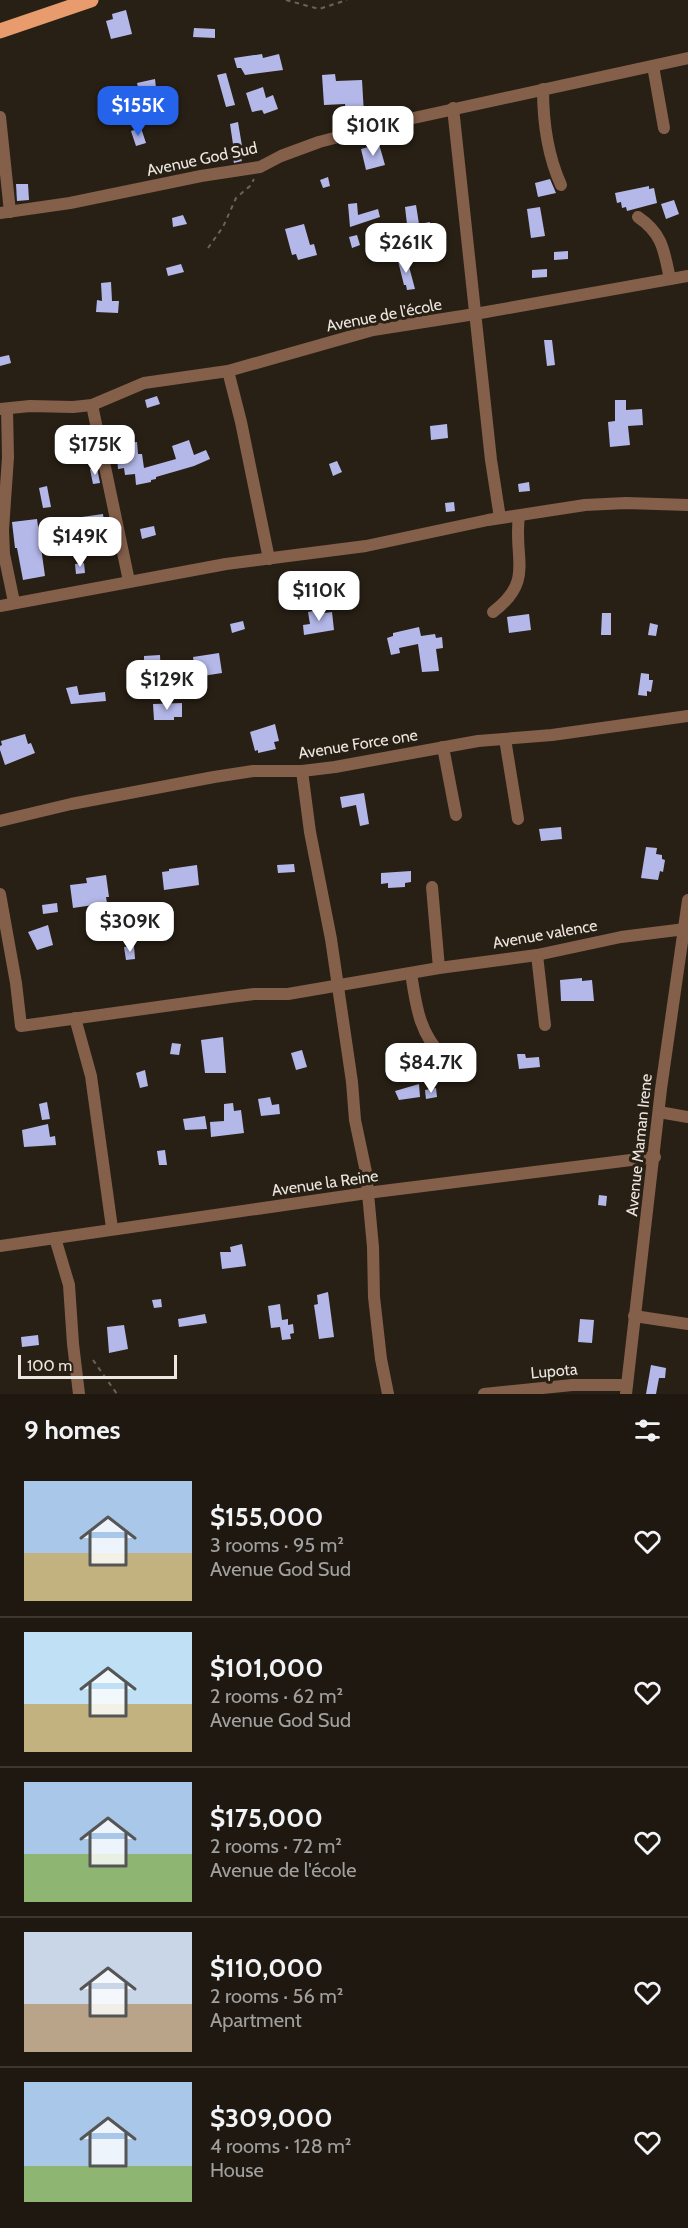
<!DOCTYPE html>
<meta charset="utf-8">
<style>
:root{--surface:#1e1810;--page:#2b251e;--text:#f1f3f6;--muted:#a1a09f;--line:#3c3730;--accent:#2563eb}
body{margin:0;font-family:Cabin,sans-serif;background:var(--page);color:var(--text);height:100vh;display:flex;flex-direction:column;font-size:22px;white-space:nowrap}
*{box-sizing:border-box;margin:0}
p{font-size:20px;color:var(--muted)}
.icon{flex:none;width:33px;height:33px;fill:none;stroke:currentColor;stroke-width:2;stroke-linecap:round;stroke-linejoin:round}
.map{position:relative;height:1394px;overflow:hidden}
.drawer{display:flex;flex-direction:column;background:var(--surface);flex:1}
.drawer>*{flex:none}
.scale{position:absolute;left:18px;bottom:15px;width:159px;box-sizing:border-box;padding-left:6px;border:3px solid #ebe6df;border-top:0;font-size:16px;line-height:21px;white-space:nowrap;color:#ebe6df;-webkit-text-stroke:4px #282015;paint-order:stroke}
.price{position:absolute;translate:-50% -51px;padding:0 14px;border-radius:12px;background:#fff;color:#222;font-size:20px;line-height:39px;filter:drop-shadow(0 2px 3px #0008)}
.price::after{content:'';position:absolute;left:50%;top:36px;width:18px;height:14px;margin-left:-9px;background:inherit;clip-path:polygon(0 0,100% 0,50% 100%)}
.price.selected{background:var(--accent);color:#fff}
ul{padding:0;list-style:none}
li{display:flex;align-items:center;gap:18px;height:150px;padding:0 24px}
li+li{border-top:2px solid var(--line)}
li span{display:grid;place-items:center;flex:none;width:168px;height:120px;border-radius:0px;color:#555}
li>.icon{margin-inline-start:auto}
span .icon{width:72px;height:72px;fill:#fffc;stroke-width:1}
li b{font-size:26px}
h2{display:flex;justify-content:space-between;align-items:center;height:72px;padding:0 24px;font-size:26px}
.map>svg:first-child{display:block}
</style>
<div class="map">
<svg width="688" height="1394" viewBox="0 0 688 1394">
<rect width="100%" height="100%" fill="#282015"/>
<g fill="#b4b8e9">
<path d="M126,10L132,34L111,39L106,21L113,19L112,14Z"/>
<path d="M194,28L215,29V38L193,37Z"/>
<path d="M262,54L263,58L279,54L283,70L245,75L241,68H237L234,58Z"/>
<path d="M226,73L235,105L226,107L217,75Z"/>
<path d="M335,74L336,81L362,80L364,114L346,115L345,104L324,105L322,75Z"/>
<path d="M155,79L156,88L139,92L137,83Z"/>
<path d="M263,87L266,98L273,95L278,109L264,114L262,110L252,112L246,93Z"/>
<path d="M238,122L244,158H241L242,161L234,163L233,159L217,161V159L234,151L230,124Z"/>
<path d="M141,128L146,143L136,146L131,131Z"/>
<path d="M379,144L385,165L366,170L361,149Z"/>
<path d="M328,177L330,186L323,188L320,180Z"/>
<path d="M550,179L556,193L538,197L535,183Z"/>
<path d="M16,184H28L29,200L17,201Z"/>
<path d="M649,186V189L654,188L657,203L627,211L626,207L622,208L621,202L617,203L615,193Z"/>
<path d="M674,200L679,214L666,219L661,204Z"/>
<path d="M357,203L358,215L378,209L380,217L350,227L348,204Z"/>
<path d="M416,205L419,224L430,222L432,247L410,250L405,207Z"/>
<path d="M540,207L545,236L531,238L527,209Z"/>
<path d="M183,215L187,224L173,227L172,218Z"/>
<path d="M304,224L310,245L314,244L317,255L298,260L296,254L292,255L285,229Z"/>
<path d="M357,235L360,245L352,248L349,237Z"/>
<path d="M568,251V259L554,260V252Z"/>
<path d="M407,259L415,289L407,290L406,285H404L398,261Z"/>
<path d="M181,264L184,272L168,276L166,268Z"/>
<path d="M547,269V277L532,278V270Z"/>
<path d="M111,282L112,301H119L118,313L96,312L97,300L102,301L101,283Z"/>
<path d="M544,340H552L555,365L547,366Z"/>
<path d="M9,355L11,363L0,366V357Z"/>
<path d="M157,396L160,404L147,408L145,400Z"/>
<path d="M615,400H626V410L642,409L643,425L628,426L630,445L610,447L608,422L615,421Z"/>
<path d="M447,424L448,438L431,440L430,426Z"/>
<path d="M189,440L194,455L206,450L210,459L194,466L156,477V479L151,480V482L136,485L135,474L125,475L124,468L118,469L117,456L122,455L121,444L137,442L138,454H142L144,468L176,459L172,446Z"/>
<path d="M337,461L342,472L333,476L329,464Z"/>
<path d="M97,468L100,483L93,484L90,469Z"/>
<path d="M529,482L530,491L519,492L518,484Z"/>
<path d="M47,486L51,507L43,508L39,488Z"/>
<path d="M454,502L455,511L446,512L445,503Z"/>
<path d="M103,514L105,530L84,533L82,517Z"/>
<path d="M37,519L45,576L23,580L17,548H15L12,522Z"/>
<path d="M154,526L156,535L142,539L140,529Z"/>
<path d="M84,563L85,573L76,574L75,564Z"/>
<path d="M323,609L324,613L332,612L334,630L304,635L303,625L310,624L308,612Z"/>
<path d="M602,613H611V635H601Z"/>
<path d="M529,614L531,630L509,633L507,617Z"/>
<path d="M243,621L245,629L232,633L230,624Z"/>
<path d="M650,623L658,625L656,636L648,635Z"/>
<path d="M419,627L421,636L435,634L436,638L442,637L443,648L436,649L439,671L422,672L418,644L399,648L400,653L391,655L387,638L393,636V633Z"/>
<path d="M219,653L222,673L196,677L193,657Z"/>
<path d="M160,655L161,678H152V683L134,684V664H144V656Z"/>
<path d="M641,673L649,674V680H653L651,692L647,691V696L638,695Z"/>
<path d="M77,686L79,695L105,692L106,701L71,704L66,688Z"/>
<path d="M182,703V717H174V720H154L153,704Z"/>
<path d="M275,724L279,741L274,742L276,749L258,753V750L255,751L250,732Z"/>
<path d="M25,734L28,744L31,743L35,753L5,765L0,750V746L2,745L1,741Z"/>
<path d="M364,793L369,824L360,826L356,805L342,808L340,797Z"/>
<path d="M561,827L562,839L541,841L539,829Z"/>
<path d="M646,847L657,848L656,854L662,855V859L665,860L663,872L660,871L658,880L641,878Z"/>
<path d="M294,864L295,872L278,873L277,865Z"/>
<path d="M197,865L199,885L164,890L162,872L169,871V869Z"/>
<path d="M411,871V882L405,883V887L388,888V883L381,884V873Z"/>
<path d="M106,875L109,897H106L107,903L73,908L70,885L87,883L86,878Z"/>
<path d="M57,903L58,912L43,914L42,905Z"/>
<path d="M48,925L53,945L37,950L28,932Z"/>
<path d="M134,946L135,959L126,960L124,947Z"/>
<path d="M582,978V981L592,980L594,1001H561L560,980Z"/>
<path d="M223,1037L226,1073H205L201,1040Z"/>
<path d="M172,1043L181,1044L179,1055L170,1054Z"/>
<path d="M302,1050L307,1067L296,1070L291,1053Z"/>
<path d="M411,1050L415,1062L402,1066L399,1054Z"/>
<path d="M517,1054H525L526,1058L539,1057L540,1067L519,1069Z"/>
<path d="M145,1070L148,1086L140,1088L136,1073Z"/>
<path d="M419,1084L420,1097L399,1100L395,1091Z"/>
<path d="M436,1088L437,1097L426,1099L425,1090Z"/>
<path d="M270,1097L272,1105L279,1104L280,1114L261,1116L258,1099Z"/>
<path d="M47,1102L50,1119L42,1120L39,1104Z"/>
<path d="M233,1103L234,1111L241,1110L244,1133L211,1137L210,1122L224,1121V1104Z"/>
<path d="M205,1116L207,1129L185,1130L183,1119Z"/>
<path d="M48,1124L50,1137L55,1136L56,1145L24,1147L22,1130Z"/>
<path d="M165,1150L167,1165H159L157,1151Z"/>
<path d="M599,1195L607,1196L606,1206L598,1205Z"/>
<path d="M242,1244L246,1266L222,1269L220,1252H231L230,1247Z"/>
<path d="M328,1292L334,1337L319,1339L314,1305L318,1304L317,1295Z"/>
<path d="M161,1299L162,1307L154,1308L152,1300Z"/>
<path d="M280,1304L282,1320L288,1319V1325L293,1324L294,1333L290,1334L291,1339L282,1340L280,1327L271,1328L268,1306Z"/>
<path d="M205,1314L207,1323L179,1327L178,1319Z"/>
<path d="M580,1319L594,1320L592,1343L578,1342Z"/>
<path d="M124,1325L128,1349L109,1353L107,1327Z"/>
<path d="M38,1335L39,1345L22,1347L21,1337Z"/>
<path d="M651,1365L666,1368L665,1378H659L656,1394H646Z"/>
</g>
<g fill="none" stroke-linecap="round" stroke-linejoin="round">
<g stroke="#6a6359" stroke-width="2" stroke-dasharray="4.5 4.5" stroke-linecap="butt">
<path d="M286,0L319,9L347,0"/>
<path d="M208,248L223,227L236,198L250,186L254,179"/>
<path d="M93,1360L117,1394"/>
</g>
<g stroke="#845f4a" stroke-width="12">
<path d="M653,66L664,128"/>
<path d="M543,89C543,123 547,154 561,185"/>
<path d="M453,108L491,460L500,518"/>
<path d="M0,117L10,212"/>
<path d="M0,213L70,203L201,176L260,167L281,156L319,142L391,123L688,58"/>
<path d="M638,217C663,234 664,251 670,279"/>
<path d="M228,371L241,422L269,559"/>
<path d="M92,405L129,581"/>
<path d="M0,409L30,406L73,407L92,405L144,383L228,371L373,330L475,314L688,276"/>
<path d="M7,409L8,457L3,530L4,554L14,602"/>
<path d="M0,606L226,564L366,546L488,520L585,505L626,503L688,505"/>
<path d="M493,612C535,580 513,559 519,516"/>
<path d="M505,739L518,819"/>
<path d="M443,747L456,815"/>
<path d="M302,771L310,832L331,939L352,1082L355,1120L366,1172L373,1247L374,1297L381,1359L388,1394"/>
<path d="M0,821L71,804L214,777L253,771H302L335,767L478,741L552,735L688,716"/>
<path d="M432,887L439,968"/>
<path d="M0,894L16,983L21,1026L230,997L254,994H288L439,968L537,955L621,937L685,929"/>
<path d="M537,955L545,1025"/>
<path d="M411,973C416,1006 419,1033 444,1058"/>
<path d="M75,1018L91,1076L112,1228"/>
<path d="M659,1112L688,1117"/>
<path d="M55,1238L69,1285L73,1344L79,1394"/>
<path d="M0,1246L367,1193L655,1157"/>
<path d="M634,1316L688,1324"/>
<path d="M484,1394L572,1385H627"/>
<path d="M626,1394L661,1089L688,900"/>
</g>
<path stroke="#e89c6e" stroke-width="15" d="M0,31L91,0"/>
</g>
<g text-anchor="middle" dominant-baseline="central" stroke-width="6" stroke-linejoin="round" paint-order="stroke">
<g font-size="16" fill="#ebe6df" stroke="#282015">
<text transform="translate(202 159) rotate(-12)">Avenue God Sud</text>
<text transform="translate(384 315) rotate(-11)">Avenue de l'école</text>
<text transform="translate(358 744) rotate(-9)">Avenue Force one</text>
<text transform="translate(545 934) rotate(-10)">Avenue valence</text>
<text transform="translate(639 1145) rotate(-84)">Avenue Maman Irene</text>
<text transform="translate(325 1183) rotate(-8)">Avenue la Reine</text>
<text transform="translate(554 1371) rotate(-5)">Lupota</text>
</g>
</g>
</svg>
<div class="scale">100 m</div>
<b class="price selected" style="left:138px;top:137px">$155K</b>
<b class="price" style="left:373px;top:157px">$101K</b>
<b class="price" style="left:406px;top:274px">$261K</b>
<b class="price" style="left:95px;top:476px">$175K</b>
<b class="price" style="left:80px;top:568px">$149K</b>
<b class="price" style="left:319px;top:622px">$110K</b>
<b class="price" style="left:167px;top:711px">$129K</b>
<b class="price" style="left:130px;top:953px">$309K</b>
<b class="price" style="left:431px;top:1094px">$84.7K</b>
</div>
<section class="drawer">
<h2>9 homes<svg class="icon" aria-label="filters" viewBox="0 0 24 24"><path d="M4 7h16M4 17h16"/><circle cx="9" cy="7" r="2"/><circle cx="15" cy="17" r="2"/></svg></h2>
<ul>
<li><span style="background:linear-gradient(#a9c7e8 60%,#c2b280 0)"><svg class="icon" aria-label="home" viewBox="0 0 24 24"><path d="M3 11l9-7 9 7M6 9v11h12V9"/></svg></span><div><b>$155,000</b><p>3 rooms · 95 m²</p><p>Avenue God Sud</p></div><svg class="icon" aria-label="heart" viewBox="0 0 24 24"><path d="M12 20l-8-8c-3-5 5-10 8-4 3-6 11-1 8 4z"/></svg></li>
<li><span style="background:linear-gradient(#bfe0f5 60%,#c2b280 0)"><svg class="icon" aria-label="home" viewBox="0 0 24 24"><path d="M3 11l9-7 9 7M6 9v11h12V9"/></svg></span><div><b>$101,000</b><p>2 rooms · 62 m²</p><p>Avenue God Sud</p></div><svg class="icon" aria-label="heart" viewBox="0 0 24 24"><path d="M12 20l-8-8c-3-5 5-10 8-4 3-6 11-1 8 4z"/></svg></li>
<li><span style="background:linear-gradient(#a9c7e8 60%,#8fb573 0)"><svg class="icon" aria-label="home" viewBox="0 0 24 24"><path d="M3 11l9-7 9 7M6 9v11h12V9"/></svg></span><div><b>$175,000</b><p>2 rooms · 72 m²</p><p>Avenue de l'école</p></div><svg class="icon" aria-label="heart" viewBox="0 0 24 24"><path d="M12 20l-8-8c-3-5 5-10 8-4 3-6 11-1 8 4z"/></svg></li>
<li><span style="background:linear-gradient(#c9d6e8 60%,#b9a48a 0)"><svg class="icon" aria-label="home" viewBox="0 0 24 24"><path d="M3 11l9-7 9 7M6 9v11h12V9"/></svg></span><div><b>$110,000</b><p>2 rooms · 56 m²</p><p>Apartment</p></div><svg class="icon" aria-label="heart" viewBox="0 0 24 24"><path d="M12 20l-8-8c-3-5 5-10 8-4 3-6 11-1 8 4z"/></svg></li>
<li><span style="background:linear-gradient(#a9c7e8 70%,#8fb573 0)"><svg class="icon" aria-label="home" viewBox="0 0 24 24"><path d="M3 11l9-7 9 7M6 9v11h12V9"/></svg></span><div><b>$309,000</b><p>4 rooms · 128 m²</p><p>House</p></div><svg class="icon" aria-label="heart" viewBox="0 0 24 24"><path d="M12 20l-8-8c-3-5 5-10 8-4 3-6 11-1 8 4z"/></svg></li>
</ul>
</section>
